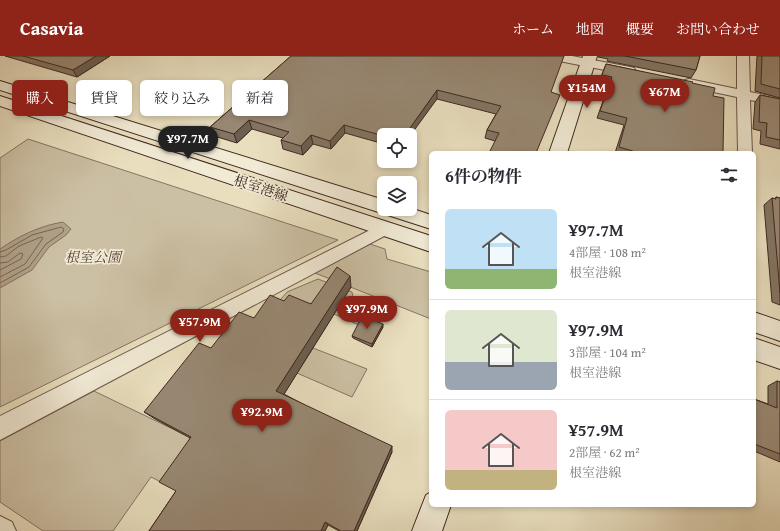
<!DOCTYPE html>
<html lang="ja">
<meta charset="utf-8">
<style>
:root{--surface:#fff;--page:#f2f2f3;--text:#2b2b33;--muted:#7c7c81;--line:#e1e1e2;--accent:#8f2418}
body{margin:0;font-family:"Gentium Book Plus","Noto Serif JP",serif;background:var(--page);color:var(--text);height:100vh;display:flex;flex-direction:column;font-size:15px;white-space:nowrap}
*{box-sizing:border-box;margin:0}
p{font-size:13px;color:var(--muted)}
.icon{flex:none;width:22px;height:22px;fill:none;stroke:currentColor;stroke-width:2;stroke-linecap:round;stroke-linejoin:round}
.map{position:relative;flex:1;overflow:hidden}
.panel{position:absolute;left:429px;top:95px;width:327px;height:356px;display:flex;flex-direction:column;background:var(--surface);border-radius:6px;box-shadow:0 2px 6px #0003}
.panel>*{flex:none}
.banner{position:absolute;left:12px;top:24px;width:357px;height:36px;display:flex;gap:8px}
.buttons{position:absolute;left:377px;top:72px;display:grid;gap:8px}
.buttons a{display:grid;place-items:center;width:40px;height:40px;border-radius:6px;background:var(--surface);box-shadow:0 2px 6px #0003;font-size:20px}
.price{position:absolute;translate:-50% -34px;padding:0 9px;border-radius:14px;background:var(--accent);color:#fff;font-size:13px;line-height:26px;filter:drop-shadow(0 1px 2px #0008)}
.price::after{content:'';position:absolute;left:50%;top:24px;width:12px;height:9px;margin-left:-6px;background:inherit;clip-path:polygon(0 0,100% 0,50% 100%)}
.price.current{background:#222;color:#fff}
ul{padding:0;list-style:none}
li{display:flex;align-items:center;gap:12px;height:100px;padding:0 16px}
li+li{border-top:1px solid var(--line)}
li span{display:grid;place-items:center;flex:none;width:112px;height:80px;border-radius:6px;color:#555}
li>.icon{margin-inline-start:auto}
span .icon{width:48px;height:48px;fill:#fffc;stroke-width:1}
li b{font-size:17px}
h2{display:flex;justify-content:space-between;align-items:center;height:48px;padding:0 16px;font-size:17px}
.tag{padding:0 14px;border-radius:6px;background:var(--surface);box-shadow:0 2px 6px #0003;font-size:14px;line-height:36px}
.tag.current{background:var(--accent);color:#fff}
header{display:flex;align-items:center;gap:24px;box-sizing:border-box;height:56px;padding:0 20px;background:var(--accent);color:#fff}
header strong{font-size:19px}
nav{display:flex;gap:22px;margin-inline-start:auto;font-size:14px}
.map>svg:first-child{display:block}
</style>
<header>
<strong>Casavia</strong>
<nav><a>ホーム</a><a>地図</a><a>概要</a><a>お問い合わせ</a></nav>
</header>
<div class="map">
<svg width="780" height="475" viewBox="0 0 780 475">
<rect width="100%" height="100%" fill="#e9dfbf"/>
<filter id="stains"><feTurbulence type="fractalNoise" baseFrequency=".005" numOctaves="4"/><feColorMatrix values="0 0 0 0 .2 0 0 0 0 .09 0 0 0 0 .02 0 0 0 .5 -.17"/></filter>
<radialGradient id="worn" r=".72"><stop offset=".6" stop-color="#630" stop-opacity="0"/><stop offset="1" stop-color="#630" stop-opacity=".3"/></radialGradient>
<g fill="#ccc0a4" stroke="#867462">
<path d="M28,83L338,184L0,351V102Z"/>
<path d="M370,188L385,193L387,203L431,216V263L315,217Z"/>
<path d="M318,223L352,236L359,269L334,258L275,250L287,236Z"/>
<path d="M313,292L367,313L352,341L297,317Z"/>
<path d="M94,335L183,378L199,356L235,375L169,430L151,421L113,475H43L0,446V385Z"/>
</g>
<path fill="#b0a189" stroke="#84715f" d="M63,166L71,173L66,179L49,191L32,214L0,232V193C19,180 39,170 63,166Z"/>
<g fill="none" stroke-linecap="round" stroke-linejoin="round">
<g stroke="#786554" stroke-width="1">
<path d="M0,196L6,194L32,179L61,171L64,173L63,176L46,188L29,211L0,227"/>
<path d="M0,201L6,200L19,190L41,181L43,182L25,208L0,221"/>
<path d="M0,207L8,206L20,197L23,198L21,203L0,214"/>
</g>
<defs>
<g id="street">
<path d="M548,0H572L630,11L634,12L636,15L634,18L630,19L554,4L550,2Z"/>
<path d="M737,0H749L750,36L780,42V50L750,44L752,97H738L737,41L685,30L683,27L685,24L689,23L737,33Z"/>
<path d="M384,167L390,169L393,173L390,177L0,384V360Z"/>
<path d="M0,460L12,466L16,475H0Z"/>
</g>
<g id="secondary">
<path d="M583,0H597L567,97H549Z"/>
<path d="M0,25L384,144V153L410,152L431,159V173L0,34Z"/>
<path d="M0,40L431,180V196L0,50Z"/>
<path d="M754,256L780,265V285L754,276Z"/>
<path d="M754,282L780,291V313L754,304Z"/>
<path d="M431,436V449H451L442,475H412L426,439Z"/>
</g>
</defs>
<use href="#street" stroke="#6b5648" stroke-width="2"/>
<use href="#secondary" stroke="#412920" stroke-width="2"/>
<use href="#street" fill="#f1ead5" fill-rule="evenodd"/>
<use href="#secondary" fill="#f1ead5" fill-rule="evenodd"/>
</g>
<g fill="#837563" stroke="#412920">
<path d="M5,0H110L77,21Z"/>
<path d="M291,0L551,36L557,47L495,85L485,82L487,74L496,58L437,43L384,79V88L345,77L331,93L313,88L303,99L283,93L281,84L283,82L252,73L237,87L214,80L210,71Z"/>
<path d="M598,0H700L696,14L691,22L607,5L608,3L598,1Z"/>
<path d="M757,0H780V42L755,35Z"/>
<path d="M606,8L692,27L713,40L723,97H615L624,69L597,62L609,28L599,26Z"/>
<path d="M760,39L780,43V93L760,88L761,75L753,73L755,46Z"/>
<path d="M776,141L780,142V249L772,246L764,149L772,142L775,143Z"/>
<path d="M351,231L284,338L392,396L357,475H339L328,469L325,475H149L176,435L190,382L155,363L144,356L211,292L254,262L284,245L311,248Z"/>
<path d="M383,271L372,291L353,282L352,280Z"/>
<path d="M777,325L780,326V406L754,395V343L768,348V330Z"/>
</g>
<g fill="#6a5f50" stroke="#412920">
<path d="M96,0H110L77,21L73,14Z"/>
<path d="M437,34V43L410,80V79H405Z"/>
<path d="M249,64L252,73L237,87L234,78Z"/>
<path d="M344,69L345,77L331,93L330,85Z"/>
<path d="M311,79L313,88L303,99L301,90Z"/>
<path d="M350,220L351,231L281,343L276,335Z"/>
<path d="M383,268V271L372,291V288Z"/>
<path d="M392,390V396L357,475H354Z"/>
<path d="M325,466L328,469L325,475H321Z"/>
</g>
<g fill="#988873" stroke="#412920">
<path d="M23,0H96L73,14Z"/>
<path d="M291,0H564L551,36L560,39L536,97H489L499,77L487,74L501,50L437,34L405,79H384V80L344,69L330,85L311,79L301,90L281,84L289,76L249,64L234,78L210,71Z"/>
<path d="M625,0H700L696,14Z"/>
<path d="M762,0H780V33L761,28Z"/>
<path d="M606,8L693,26L692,27L715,32L713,40L724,42L723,97H639L619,91L627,62L600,55L612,21L602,19Z"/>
<path d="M760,39L780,43V84L766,81L767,67L759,66Z"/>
<path d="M776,141L780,142V237L772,142L776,143Z"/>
<path d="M337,211L350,220L276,335L392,390L354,475H341L325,466L321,475H149L176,435L159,426L191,381L144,356L199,287L211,292L239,256L254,262L270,239L284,245L289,239L311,248Z"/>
<path d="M362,260L383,268L372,288L352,280Z"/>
<path d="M777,325L780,326V398L754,388V343L777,352Z"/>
</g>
<g text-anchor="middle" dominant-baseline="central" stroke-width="3.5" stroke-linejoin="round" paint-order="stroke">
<g font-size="14" fill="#412920" stroke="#f1ead5">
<text transform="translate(261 132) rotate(18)">根室港線</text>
</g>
<g font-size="14" font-style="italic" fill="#5d473a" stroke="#f1ead5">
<text x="93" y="201">根室公園</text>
</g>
</g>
<rect width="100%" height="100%" filter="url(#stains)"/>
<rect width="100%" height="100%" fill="url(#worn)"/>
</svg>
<div class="buttons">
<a><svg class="icon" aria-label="locate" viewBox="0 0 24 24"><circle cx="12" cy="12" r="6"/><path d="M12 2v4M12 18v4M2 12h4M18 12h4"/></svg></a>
<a><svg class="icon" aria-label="layers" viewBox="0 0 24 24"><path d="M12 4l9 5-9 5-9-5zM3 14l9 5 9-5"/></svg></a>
</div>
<b class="price" style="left:587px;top:53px">¥154M</b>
<b class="price" style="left:665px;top:57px">¥67M</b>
<b class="price current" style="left:188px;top:104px">¥97.7M</b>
<b class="price" style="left:367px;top:274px">¥97.9M</b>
<b class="price" style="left:200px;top:287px">¥57.9M</b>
<b class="price" style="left:262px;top:377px">¥92.9M</b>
<div class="banner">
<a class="tag current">購入</a>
<a class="tag">賃貸</a>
<a class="tag">絞り込み</a>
<a class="tag">新着</a>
</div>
<section class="panel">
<h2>6件の物件<svg class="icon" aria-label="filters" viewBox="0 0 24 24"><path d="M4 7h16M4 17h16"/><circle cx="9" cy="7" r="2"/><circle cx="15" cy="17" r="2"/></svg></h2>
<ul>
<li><span style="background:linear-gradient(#bfe0f5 75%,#8fb573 0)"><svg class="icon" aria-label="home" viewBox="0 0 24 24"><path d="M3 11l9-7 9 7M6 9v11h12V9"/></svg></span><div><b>¥97.7M</b><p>4部屋 · 108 m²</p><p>根室港線</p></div></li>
<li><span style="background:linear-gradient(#dfe7d0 65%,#9aa5b1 0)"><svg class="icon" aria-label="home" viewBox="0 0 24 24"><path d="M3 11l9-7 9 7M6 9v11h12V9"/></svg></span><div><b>¥97.9M</b><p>3部屋 · 104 m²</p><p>根室港線</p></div></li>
<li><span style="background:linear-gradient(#f6c9c9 75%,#c2b280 0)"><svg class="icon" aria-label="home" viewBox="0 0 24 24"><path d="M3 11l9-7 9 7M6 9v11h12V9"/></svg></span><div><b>¥57.9M</b><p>2部屋 · 62 m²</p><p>根室港線</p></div></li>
</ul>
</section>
</div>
